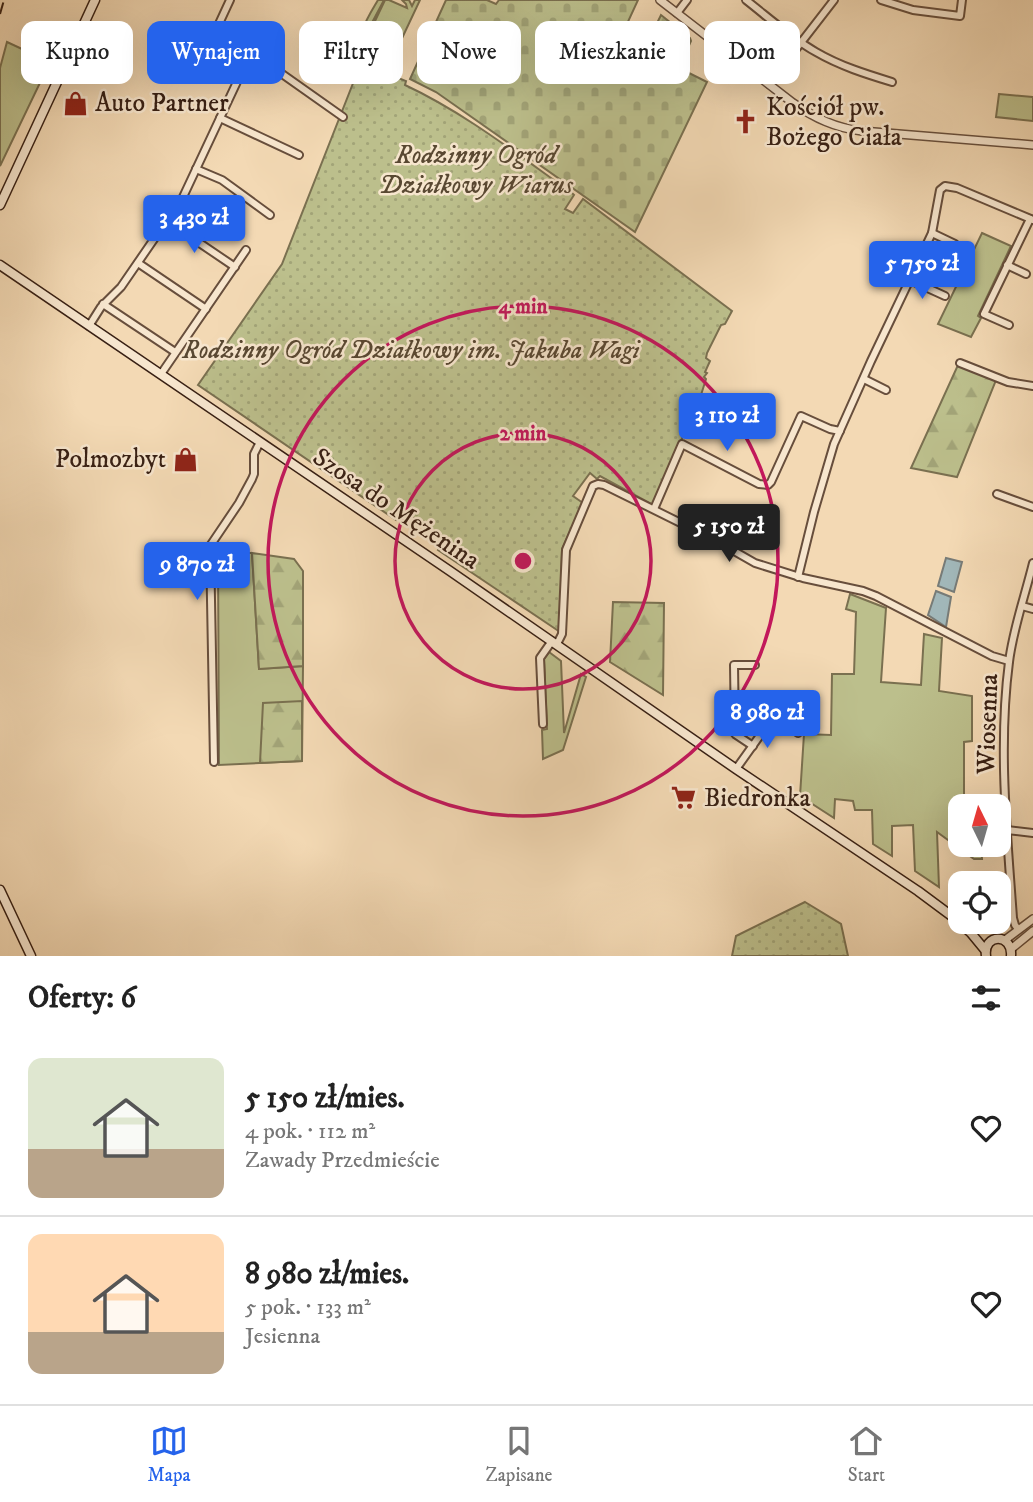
<!DOCTYPE html>
<html lang="pl">
<meta charset="utf-8">
<style>
:root{--surface:#fff;--page:#f2f2f2;--text:#222;--muted:#767676;--line:#e0e0e0;--accent:#2563eb}
body{margin:0;font-family:"IM FELL DW Pica",serif;background:var(--page);color:var(--text);height:100vh;display:flex;flex-direction:column;font-size:26px;white-space:nowrap}
*{box-sizing:border-box;margin:0}
p{font-size:23px;color:var(--muted)}
.icon{flex:none;width:38px;height:38px;fill:none;stroke:currentColor;stroke-width:2;stroke-linecap:round;stroke-linejoin:round}
.map{position:relative;height:956px;overflow:hidden}
.sheet{display:flex;flex-direction:column;background:var(--surface);flex:1}
.sheet>*{flex:none}
.top-card{position:absolute;left:21px;top:21px;width:992px;height:63px;display:flex;gap:14px}
.needle{width:46px;rotate:355deg}
.buttons{position:absolute;left:948px;top:794px;display:grid;gap:14px}
.buttons a{display:grid;place-items:center;width:63px;height:63px;border-radius:14px;background:var(--surface);box-shadow:0 7px 28px #0002;font-size:35px}
.price{position:absolute;translate:-50% -60px;padding:0 16px;border-radius:7px;background:var(--accent);color:#fff;font-size:23px;line-height:46px;filter:drop-shadow(0 2px 4px #0008)}
.price::after{content:'';position:absolute;left:50%;top:42px;width:21px;height:16px;margin-left:-10px;background:inherit;clip-path:polygon(0 0,100% 0,50% 100%)}
.price.active{background:#222;color:#fff}
ul{padding:0;list-style:none}
li{display:flex;align-items:center;gap:21px;height:175px;padding:0 28px}
li+li{border-top:2px solid var(--line)}
li span{display:grid;place-items:center;flex:none;width:196px;height:140px;border-radius:14px;color:#555}
li>.icon{margin-inline-start:auto}
span .icon{width:84px;height:84px;fill:#fffc;stroke-width:1}
li b{font-size:30px}
h2{display:flex;justify-content:space-between;align-items:center;height:84px;padding:0 28px;font-size:30px}
.pill{padding:0 24px;border-radius:14px;background:var(--surface);box-shadow:0 7px 28px #0002;font-size:24px;line-height:63px}
.pill.active{background:var(--accent);color:#fff}
.menu{display:flex;justify-content:space-around;align-items:center;height:98px;border-top:2px solid var(--line);background:var(--surface);font-size:19px;color:var(--muted)}
.menu a{display:grid;justify-items:center;gap:4px}
.menu .active{color:var(--accent)}
.map>svg:first-child{display:block}
</style>
<div class="map">
<svg width="1033" height="956" viewBox="0 0 1033 956">
<defs>
<pattern id="forest-firs" width="22" height="20" patternUnits="userSpaceOnUse" patternTransform="scale(1.75)"><rect width="22" height="20" fill="#bcbf8c"/><path d="M5 1l3.5 6h-7zM16 11l3.5 6h-7z" fill="#a2a478"/></pattern>
<pattern id="cemetery-stones" width="16" height="16" patternUnits="userSpaceOnUse" patternTransform="scale(1.75)"><rect width="16" height="16" fill="#bcbf8c"/><path d="M2 7V4a2 2 0 0 1 4 0v3zM10 15v-3a2 2 0 0 1 4 0v3z" fill="#a2a478"/></pattern>
<pattern id="garden-dots" width="8" height="8" patternUnits="userSpaceOnUse" patternTransform="scale(1.75)"><rect width="8" height="8" fill="#bcbf8c"/><path d="M2 2h.1M6 6h.1" fill="none" stroke="#a2a478" stroke-width="1.8" stroke-linecap="round"/></pattern>
</defs>
<rect width="100%" height="100%" fill="#f3d9b4"/>
<filter id="stains"><feTurbulence type="fractalNoise" baseFrequency=".00286" numOctaves="4"/><feColorMatrix values="0 0 0 0 .2 0 0 0 0 .09 0 0 0 0 .02 0 0 0 .5 -.17"/></filter>
<radialGradient id="worn" r=".72"><stop offset=".6" stop-color="#630" stop-opacity="0"/><stop offset="1" stop-color="#630" stop-opacity=".3"/></radialGradient>
<g fill="#bcbf8c" stroke="#7a7050" stroke-width="2">
<path d="M378,0H384L366,34L365,42L385,0H389L407,8L406,4L402,0H409L412,6L415,0H420L388,68L384,67L388,58C380,60 372,60 366,54C352,39 370,14 378,0Z"/>
<path d="M7,42L50,62L0,166V68Z"/>
<path d="M999,94L1033,97V121L996,117Z"/>
<path d="M982,233L1011,246L978,316L981,318L971,337L938,324Z"/>
<path d="M218,553H252L259,669L303,666L302,761L219,765Z"/>
<path d="M850,594L886,608L881,682L921,685L924,634L942,638L939,691L972,696V741L964,742V802L976,807H961V845H981L982,859H974L937,832L939,887L915,871L913,825L892,826V856L873,844L872,810H855L853,801L835,799L834,818L800,796L804,734L831,735L832,674H854L856,612L846,609Z"/>
<path d="M549,652L561,661L564,733L581,674L586,677L563,750L543,759L542,730L547,729L544,659Z"/>
</g>
<g fill="url(#forest-firs)" stroke="#7a7050" stroke-width="2">
<path d="M958,365L996,380L957,477L911,468Z"/>
<path d="M252,553L294,559L303,571V666L259,669Z"/>
<path d="M613,602L664,603L663,695L610,662Z"/>
<path d="M302,701V761L260,763L263,703Z"/>
</g>
<path fill="url(#cemetery-stones)" stroke="#7a7050" stroke-width="2" d="M446,0H487L496,4L499,0H638L614,52L637,64L661,15L690,38L691,41L679,68L707,82L635,232L436,92L410,79Z"/>
<g fill="url(#garden-dots)" stroke="#7a7050" stroke-width="2">
<path d="M361,63L406,81L405,85C465,113 518,155 572,193L574,195L565,209L573,213L583,199L732,311L725,324L721,325L707,353L706,358L710,361L705,372L707,373L704,377L706,379L701,395L653,505L600,476L597,479L590,473L573,496L583,503L562,549L560,632L438,550L445,539L404,511L396,520L198,385L282,264Z"/>
<path d="M805,902L841,924L848,956H732L736,936Z"/>
</g>
<g fill="#a1b7b9" stroke="#777b77" stroke-width="2">
<path d="M946,558L962,562L954,592L938,586Z"/>
<path d="M936,591L951,597L946,627L928,615Z"/>
</g>
<g fill="none" stroke-linecap="round" stroke-linejoin="round">
<defs>
<g id="minor">
<path d="M230,0L217,28L343,117"/>
<path d="M746,0C769,18 791,38 816,52C840,66 866,74 892,82"/>
<path d="M881,0L913,10L960,16L962,0"/>
<path d="M677,13L687,0"/>
<path d="M769,84L834,0"/>
<path d="M220,118L299,155"/>
<path d="M196,169L222,180L270,215"/>
<path d="M167,221L235,267"/>
<path d="M932,233L955,244"/>
<path d="M138,263L206,309"/>
<path d="M1007,265L1026,274"/>
<path d="M910,280L945,296"/>
<path d="M103,304L175,352"/>
<path d="M1009,325L984,314L1030,219"/>
<path d="M89,326L101,307L121,287L183,197L251,52"/>
<path d="M960,363L1008,382L1033,386"/>
<path d="M161,374L246,250"/>
<path d="M864,379L886,390"/>
<path d="M997,494L1033,507"/>
<path d="M654,509L682,444L759,484L768,485L771,482L801,416L830,429L840,431"/>
<path d="M798,577L814,512L834,444L871,361L932,233L940,190L945,186L957,188L1033,220"/>
<path d="M1022,606L1033,609"/>
<path d="M557,644L562,634L566,550L593,486L598,484L604,485L713,539L755,563L803,578L863,591L876,596L992,656L1009,661"/>
<path d="M543,724L540,658L552,641"/>
<path d="M753,746L735,734L734,665H755"/>
<path d="M214,762L210,546L239,503L252,479L254,474V454L260,442"/>
<path d="M736,769L774,716L798,733"/>
<path d="M1007,830L1033,833"/>
<path d="M1018,929L1015,925L1013,918C1007,833 998,747 1009,662C1013,629 1025,596 1033,563"/>
</g>
<g id="tertiary">
<path d="M660,0L793,103C815,118 835,128 862,131L1033,145"/>
<path d="M1005,940L1033,919"/>
<path d="M1011,949L1033,931"/>
</g>
<g id="secondary">
<path d="M0,205L95,0"/>
<path d="M0,265L450,571L736,769L918,891L953,917L971,933L985,950"/>
<path d="M0,890L31,956"/>
<path d="M986,956C983,933 1013,933 1011,956"/>
</g>
</defs>
<use href="#minor" stroke="#674e3c" stroke-width="10"/>
<use href="#tertiary" stroke="#674e3c" stroke-width="10"/>
<use href="#secondary" stroke="#382014" stroke-width="11"/>
<use href="#minor" stroke="#f7e6ce" stroke-width="6"/>
<use href="#tertiary" stroke="#f7e6ce" stroke-width="7"/>
<use href="#secondary" stroke="#f7e6ce" stroke-width="8"/>
<path stroke="#382014" stroke-width="2" stroke-dasharray="12 12" stroke-linecap="butt" d="M0,14L4,0"/>
</g>
<g fill="none" stroke="#c2185b" stroke-width="3.5">
<circle cx="523" cy="561" r="128"/>
<circle cx="523" cy="561" r="255"/>
</g>
<defs>
<symbol id="shop-bare" viewBox="-9 -9 18 18"><path d="M-5-2.5h2.3a2.7 3.5 0 0 1 5.4 0H5L5.5 6h-11ZM-1.5-2.5h3a1.5 2.3 0 0 0-3 0Z" fill="#8f2418" stroke="#f7e6ce" stroke-width="2.5" paint-order="stroke"/></symbol>
<symbol id="church-bare" viewBox="-9 -9 18 18"><path d="M-1.2-6h2.4v3.5h3.3v2.4h-3.3V6h-2.4V-.1h-3.3v-2.4h3.3Z" fill="#8f2418" stroke="#f7e6ce" stroke-width="2.5" paint-order="stroke"/></symbol>
<symbol id="supermarket-bare" viewBox="-9 -9 18 18"><path d="M-6-5.5h2.5l.6 2H6L4.5 2H-2.5L-4.4-4H-6ZM-1.5 3.2a1.3 1.3 0 1 0 .1 0ZM3 3.2a1.3 1.3 0 1 0 .1 0Z" fill="#8f2418" stroke="#f7e6ce" stroke-width="2.5" paint-order="stroke"/></symbol>
</defs>
<g fill-rule="evenodd">
<use href="#shop-bare" x="58" y="86" width="35" height="35"/>
<use href="#church-bare" x="728" y="104" width="35" height="35"/>
<use href="#shop-bare" x="168" y="442" width="35" height="35"/>
<use href="#supermarket-bare" x="666" y="780" width="35" height="35"/>
</g>
<g text-anchor="middle" dominant-baseline="central" stroke-width="5" stroke-linejoin="round" paint-order="stroke">
<g font-size="26" fill="#382014" stroke="#f7e6ce" text-anchor="start">
<text x="95" y="103">Auto Partner</text>
<text x="766" y="107">Kościół pw.<tspan x="766" dy="30">Bożego Ciała</tspan></text>
<text x="166" y="459" text-anchor="end">Polmozbyt</text>
<text x="704" y="798">Biedronka</text>
</g>
<g font-size="26" font-style="italic" fill="#594832" stroke="#f7e6ce">
<text x="476" y="155">Rodzinny Ogród<tspan x="476" dy="30">Działkowy Wiarus</tspan></text>
<text x="411" y="350">Rodzinny Ogród Działkowy im. Jakuba Wagi</text>
</g>
<g font-size="26" fill="#382014" stroke="#f7e6ce">
<text transform="translate(396 509) rotate(34)">Szosa do Mężenina</text>
<text transform="translate(988 724) rotate(-88)">Wiosenna</text>
</g>
</g>
<circle cx="523" cy="561" r="10" fill="#c2185b" stroke="#f7e6ce" stroke-width="3.5"/>
<g font-size="21" text-anchor="middle" font-weight="bold" fill="#c2185b" stroke="#f7e6ce" stroke-width="5" stroke-linejoin="round" paint-order="stroke">
<text x="523" y="313">4 min</text>
<text x="523" y="440">2 min</text>
</g>
<rect width="100%" height="100%" filter="url(#stains)"/>
<rect width="100%" height="100%" fill="url(#worn)"/>
</svg>
<div class="buttons">
<a><svg class="needle" viewBox="-14 -14 28 28"><path d="M0-13l5 13h-10z" fill="#e53935"/><path d="M0 13l5-13h-10z" fill="#767676"/></svg></a>
<a><svg class="icon" aria-label="locate" viewBox="0 0 24 24"><circle cx="12" cy="12" r="6"/><path d="M12 2v4M12 18v4M2 12h4M18 12h4"/></svg></a>
</div>
<b class="price" style="left:194px;top:255px">3 430 zł</b>
<b class="price" style="left:922px;top:301px">5 750 zł</b>
<b class="price" style="left:727px;top:453px">3 110 zł</b>
<b class="price active" style="left:729px;top:564px">5 150 zł</b>
<b class="price" style="left:197px;top:602px">9 870 zł</b>
<b class="price" style="left:767px;top:750px">8 980 zł</b>
<div class="top-card">
<a class="pill">Kupno</a>
<a class="pill active">Wynajem</a>
<a class="pill">Filtry</a>
<a class="pill">Nowe</a>
<a class="pill">Mieszkanie</a>
<a class="pill">Dom</a>
</div>
</div>
<section class="sheet">
<h2>Oferty: 6<svg class="icon" aria-label="filters" viewBox="0 0 24 24"><path d="M4 7h16M4 17h16"/><circle cx="9" cy="7" r="2"/><circle cx="15" cy="17" r="2"/></svg></h2>
<ul>
<li><span style="background:linear-gradient(#dfe7d0 65%,#b9a48a 0)"><svg class="icon" aria-label="home" viewBox="0 0 24 24"><path d="M3 11l9-7 9 7M6 9v11h12V9"/></svg></span><div><b>5 150 zł/mies.</b><p>4 pok. · 112 m²</p><p>Zawady Przedmieście</p></div><svg class="icon" aria-label="heart" viewBox="0 0 24 24"><path d="M12 20l-8-8c-3-5 5-10 8-4 3-6 11-1 8 4z"/></svg></li>
<li><span style="background:linear-gradient(#ffd9b3 70%,#b9a48a 0)"><svg class="icon" aria-label="home" viewBox="0 0 24 24"><path d="M3 11l9-7 9 7M6 9v11h12V9"/></svg></span><div><b>8 980 zł/mies.</b><p>5 pok. · 133 m²</p><p>Jesienna</p></div><svg class="icon" aria-label="heart" viewBox="0 0 24 24"><path d="M12 20l-8-8c-3-5 5-10 8-4 3-6 11-1 8 4z"/></svg></li>
</ul>
</section>
<nav class="menu">
<a class="active"><svg class="icon" aria-label="map" viewBox="0 0 24 24"><path d="M3 6l6-2 6 2 6-2v14l-6 2-6-2-6 2zM9 4v14M15 6v14"/></svg>Mapa</a>
<a><svg class="icon" aria-label="saved" viewBox="0 0 24 24"><path d="M7 4h10v16l-5-4-5 4z"/></svg>Zapisane</a>
<a><svg class="icon" aria-label="home" viewBox="0 0 24 24"><path d="M3 11l9-7 9 7M6 9v11h12V9"/></svg>Start</a>
</nav>
